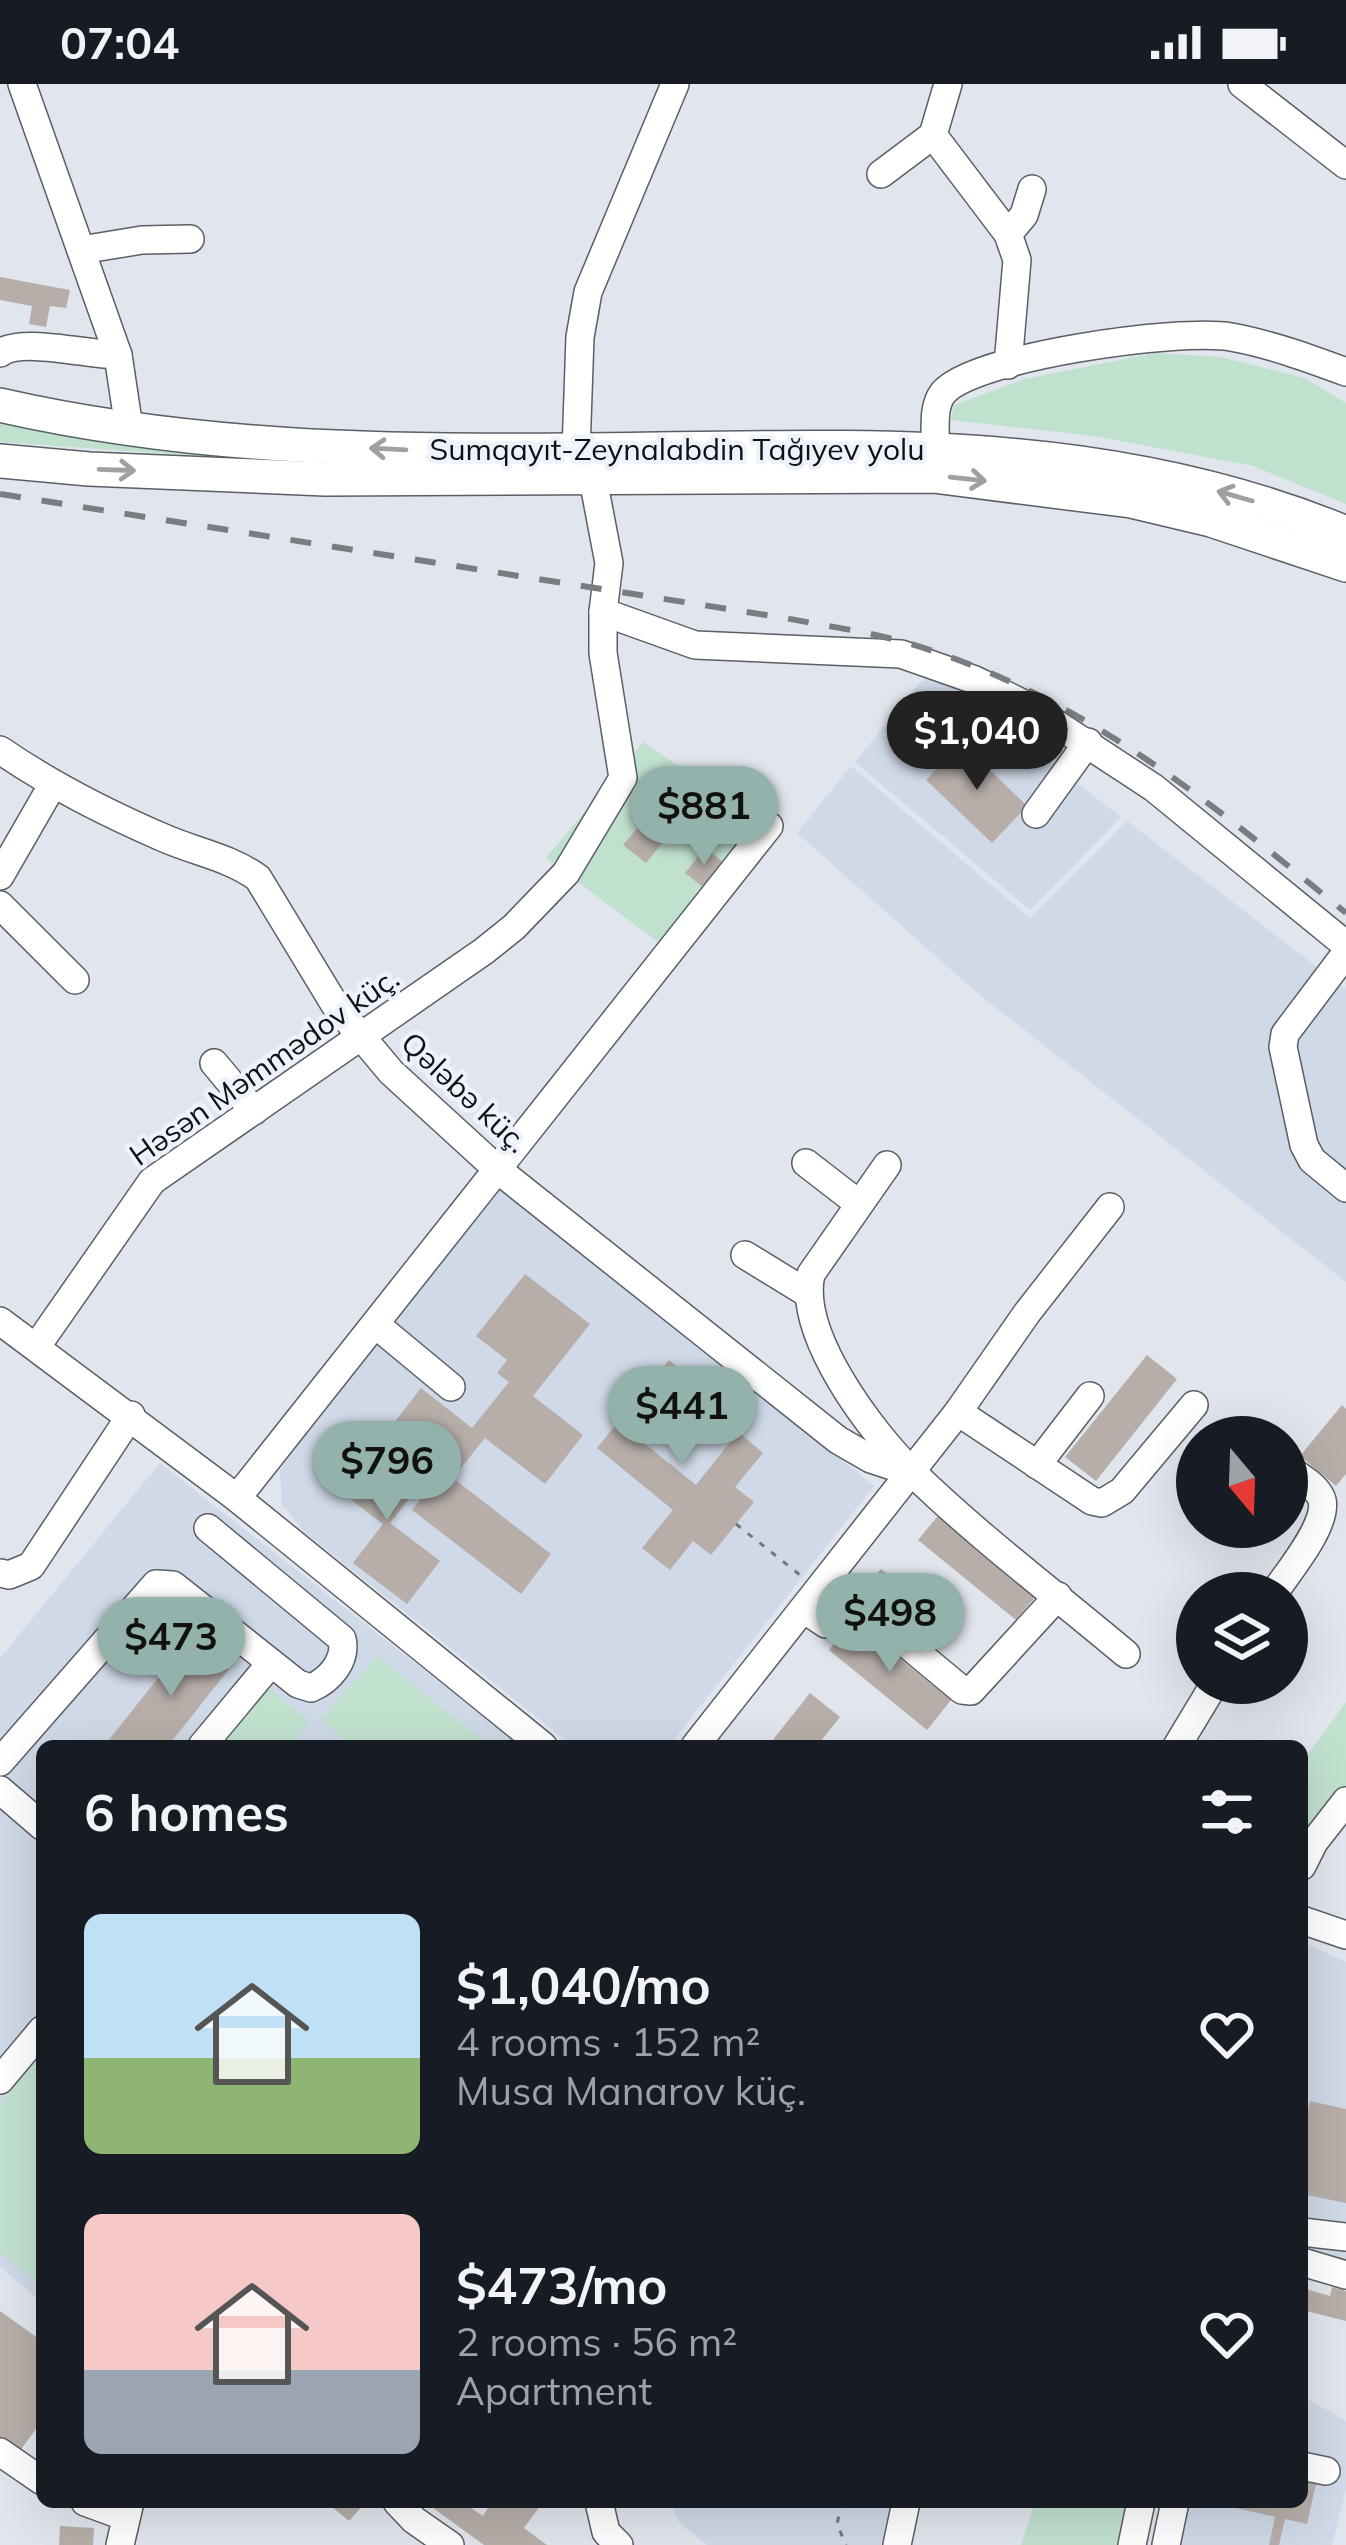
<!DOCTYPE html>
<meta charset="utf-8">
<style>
:root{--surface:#171b24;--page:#242831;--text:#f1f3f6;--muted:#9ea1a6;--accent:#94b2ac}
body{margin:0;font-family:Mulish,sans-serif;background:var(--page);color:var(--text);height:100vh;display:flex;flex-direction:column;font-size:45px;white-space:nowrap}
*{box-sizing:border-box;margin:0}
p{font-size:39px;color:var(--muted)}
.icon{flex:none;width:66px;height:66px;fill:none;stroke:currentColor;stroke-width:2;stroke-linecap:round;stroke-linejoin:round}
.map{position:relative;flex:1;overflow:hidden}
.side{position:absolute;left:36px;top:1656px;width:1272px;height:768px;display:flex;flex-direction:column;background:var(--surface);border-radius:18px;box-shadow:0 12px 48px #0002}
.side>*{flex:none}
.needle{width:78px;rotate:161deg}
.controls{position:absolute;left:1176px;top:1332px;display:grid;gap:24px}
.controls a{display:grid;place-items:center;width:132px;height:132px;border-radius:50%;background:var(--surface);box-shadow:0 12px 48px #0002;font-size:60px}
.price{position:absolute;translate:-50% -102px;padding:0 27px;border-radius:42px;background:var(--accent);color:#111;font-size:39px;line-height:78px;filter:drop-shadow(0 3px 6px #0008)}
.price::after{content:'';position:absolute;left:50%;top:72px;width:36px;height:27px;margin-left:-18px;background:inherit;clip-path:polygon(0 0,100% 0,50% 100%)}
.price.selected{background:#222;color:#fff}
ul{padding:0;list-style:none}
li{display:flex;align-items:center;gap:36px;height:300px;padding:0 48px}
li span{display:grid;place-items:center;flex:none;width:336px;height:240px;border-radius:18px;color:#555}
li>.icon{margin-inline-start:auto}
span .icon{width:144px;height:144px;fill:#fffc;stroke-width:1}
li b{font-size:51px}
h2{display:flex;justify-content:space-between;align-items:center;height:144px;padding:0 48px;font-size:51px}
.status{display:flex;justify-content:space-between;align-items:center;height:84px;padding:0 60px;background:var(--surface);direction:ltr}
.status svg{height:33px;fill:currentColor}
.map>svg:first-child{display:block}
</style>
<div class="status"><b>07:04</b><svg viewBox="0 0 49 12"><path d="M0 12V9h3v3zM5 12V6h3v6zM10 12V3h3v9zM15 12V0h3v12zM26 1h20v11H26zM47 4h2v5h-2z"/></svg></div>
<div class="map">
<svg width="1346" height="2461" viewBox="0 0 1346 2461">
<rect width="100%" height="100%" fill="#e1e6ee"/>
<g fill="#cfd9e7">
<path d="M938,592L1121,733L1030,826L855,678L920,598Z"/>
<path d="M851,682L1030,834L1127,737L1346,905V1198L976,908L797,749Z"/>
<path d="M499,1101L874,1402L669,1662H573L303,1447L282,1420L280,1387L291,1369Z"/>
<path d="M160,1379L521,1662H42V2218L0,2183V1574Z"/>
<path d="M1303,1858L1346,1878V2180L1302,2168Z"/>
<path d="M1302,2312L1346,2337V2406L1332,2461H1151L1160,2418H1302Z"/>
<path d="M670,2418H890L881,2461H707L678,2437Z"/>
</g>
<g fill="#c1e1cf">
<path d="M1155,269L1221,273L1305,294L1346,319V420L1253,382L1094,352L951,336L954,321L1024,295Z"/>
<path d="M0,338L94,354L284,378L0,358Z"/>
<path d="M643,658L760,736L659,859L546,774Z"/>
<path d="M377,1572L490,1662H352L321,1635Z"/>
<path d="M268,1603L309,1638L289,1662H218Z"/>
<path d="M1346,1618V1717L1302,1782V1678Z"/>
<path d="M42,1971V2202L0,2168V2020Z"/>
<path d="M1035,2418H1126L1117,2461H1021Z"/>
</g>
<g fill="#b7aea9">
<path d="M0,193L70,206L66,224L50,222L46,243L29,240L32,222L0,216Z"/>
<path d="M962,659L1027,722L992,759L926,696Z"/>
<path d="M661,716L683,734L646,779L623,761Z"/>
<path d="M705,764L723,778L703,803L685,789Z"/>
<path d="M525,1190L590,1240L533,1312L583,1351L545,1400L485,1354L453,1394L551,1470L521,1510L412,1426L443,1386L390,1344L421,1304L472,1344L509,1298L497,1289L507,1276L476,1252Z"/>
<path d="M1147,1271L1177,1295L1096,1397L1065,1373Z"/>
<path d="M669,1276L717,1315L693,1344L671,1326L644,1359L696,1401L738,1348L763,1369L735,1403L754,1418L711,1471L693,1457L670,1486L642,1464L673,1426L597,1364Z"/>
<path d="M1342,1321L1346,1325V1390L1336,1402L1300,1372Z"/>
<path d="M367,1358L421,1400L390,1439L440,1477L407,1520L353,1479L383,1440L333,1402Z"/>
<path d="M942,1427L1040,1507L1016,1536L918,1456Z"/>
<path d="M881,1485L899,1500L881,1522L863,1506Z"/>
<path d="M853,1537L951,1616L927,1646L829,1566Z"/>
<path d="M190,1554L229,1585L168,1662H104Z"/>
<path d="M810,1609L840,1633L817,1662H768Z"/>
<path d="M1310,2017L1346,2025V2119L1302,2110V2053Z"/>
<path d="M1332,2203L1346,2207V2237L1302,2226V2204L1330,2212Z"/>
<path d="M0,2227L42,2257V2337L19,2368L0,2354Z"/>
<path d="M1302,2397L1316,2400L1307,2440L1285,2435L1279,2461H1269L1275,2433L1218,2420L1302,2418Z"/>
<path d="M326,2418H366L349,2437Z"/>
<path d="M425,2418H476L471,2424L483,2432L492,2418H543L524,2444L547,2461H484Z"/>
<path d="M60,2442L94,2444L93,2461H59Z"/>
</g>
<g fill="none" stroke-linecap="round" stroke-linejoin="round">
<defs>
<g id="minor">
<path d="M22,0L118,271L129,344"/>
<path d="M948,0L933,51L1008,150L1017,176L1008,281"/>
<path d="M1242,0L1346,81"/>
<path d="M881,90L933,51"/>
<path d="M1008,150L1024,131L1032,105"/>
<path d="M81,166L142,156L190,155"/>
<path d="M0,269C22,253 88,271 118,271"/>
<path d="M935,363C936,346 932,323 943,309C974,272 1181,244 1231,253C1270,260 1308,274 1346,288"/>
<path d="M576,367L580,253L588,208L675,0"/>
<path d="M593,395L609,479L603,528L695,561L901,570L975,596L1032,624L1154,704L1346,861"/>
<path d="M0,666C51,701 108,730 164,754C196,768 229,773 258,794L335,921L391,988L497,1085L838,1356L871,1375L913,1389"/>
<path d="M1036,730L1088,658"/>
<path d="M0,792L53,700"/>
<path d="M0,821L75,896"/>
<path d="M1346,869L1285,950L1283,963L1304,1061L1312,1076L1346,1104"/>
<path d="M214,979L254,1027"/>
<path d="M806,1079L859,1120"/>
<path d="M887,1081L811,1190C797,1251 872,1349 914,1390C980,1454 1056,1511 1126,1570"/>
<path d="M745,1171L807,1209"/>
<path d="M0,1237L237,1414L543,1662"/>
<path d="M375,1240L451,1303"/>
<path d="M37,1262L152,1097L484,867L514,843L566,789L623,694L603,569V528"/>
<path d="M958,1328L1027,1229L1110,1123"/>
<path d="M1037,1381L1090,1312"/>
<path d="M237,1414L769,742"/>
<path d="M0,1489L9,1491L31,1482L131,1331"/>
<path d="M1274,1509C1288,1488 1328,1441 1322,1416C1318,1402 1298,1392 1287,1384"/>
<path d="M805,1526L826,1540L848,1517L856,1518L962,1606L971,1607L1058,1512"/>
<path d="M202,1662L271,1579"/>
<path d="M695,1662L958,1328L1092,1417L1102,1419L1122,1407L1194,1321"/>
<path d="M1177,1662L1215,1599"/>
<path d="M0,1678L156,1500L173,1501L298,1600L311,1604C330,1596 347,1576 342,1555L208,1444"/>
<path d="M0,1706L42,1742"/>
<path d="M1302,1782L1314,1758L1346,1717"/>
<path d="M1302,1836L1346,1851"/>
<path d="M0,1996L42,1946"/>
<path d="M1302,2148L1346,2153"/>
<path d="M1302,2178L1346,2191"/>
<path d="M0,2368L42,2397"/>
<path d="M1302,2382L1326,2387"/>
<path d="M85,2418L126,2433"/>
<path d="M397,2418L414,2436L450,2461"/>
<path d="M599,2418L606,2448L619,2461"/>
<path d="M120,2461L130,2418"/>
<path d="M897,2461L906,2418"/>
<path d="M1132,2461L1141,2418"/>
<path d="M1166,2461L1175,2418"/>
</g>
<g id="major">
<path d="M0,321C188,364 385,368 577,366C841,364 1096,345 1346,449"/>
<path d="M0,377L89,385L325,395L933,392L1131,417L1211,436L1346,481"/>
</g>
</defs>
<use href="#minor" stroke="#5a5f65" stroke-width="30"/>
<use href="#major" stroke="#5a5f65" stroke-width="36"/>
<g stroke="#74777d" stroke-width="3" stroke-dasharray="6 9" stroke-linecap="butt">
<path d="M736,1440L800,1491"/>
<path d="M842,2418L837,2440L846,2461"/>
</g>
<use href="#minor" stroke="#fff" stroke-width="27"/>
<use href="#major" stroke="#fff" stroke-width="33"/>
<path stroke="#797d82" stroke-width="6" stroke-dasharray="21 21" stroke-linecap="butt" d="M0,410L785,534C826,542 870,548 911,560C1083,612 1210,718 1346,829"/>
</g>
<defs><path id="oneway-shaft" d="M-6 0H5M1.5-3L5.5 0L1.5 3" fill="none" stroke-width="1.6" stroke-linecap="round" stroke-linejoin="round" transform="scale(3)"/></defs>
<g stroke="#9fa0a1">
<use href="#oneway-shaft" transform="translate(388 365) rotate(-177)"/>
<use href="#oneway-shaft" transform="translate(117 386) rotate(2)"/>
<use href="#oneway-shaft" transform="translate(968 395) rotate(6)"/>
<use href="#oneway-shaft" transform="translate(1235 412) rotate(-164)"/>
</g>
<g text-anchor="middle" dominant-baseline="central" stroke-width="9" stroke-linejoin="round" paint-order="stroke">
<g font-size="30" fill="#0f1114" stroke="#eef3fb">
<text x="677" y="365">Sumqayıt-Zeynalabdin Tağıyev yolu</text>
<text transform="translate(264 982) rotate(-35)">Həsən Məmmədov küç.</text>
<text transform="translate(465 1008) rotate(43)">Qələbə küç.</text>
</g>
</g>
</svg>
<div class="controls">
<a><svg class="needle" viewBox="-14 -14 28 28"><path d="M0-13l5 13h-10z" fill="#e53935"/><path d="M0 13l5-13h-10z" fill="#9ea1a6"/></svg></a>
<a><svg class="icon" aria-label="layers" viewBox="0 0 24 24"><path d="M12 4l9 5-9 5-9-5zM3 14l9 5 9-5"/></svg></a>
</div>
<b class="price selected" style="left:977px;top:709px">$1,040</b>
<b class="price" style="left:704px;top:784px">$881</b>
<b class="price" style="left:682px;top:1384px">$441</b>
<b class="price" style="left:387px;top:1439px">$796</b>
<b class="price" style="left:890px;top:1591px">$498</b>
<b class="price" style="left:171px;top:1615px">$473</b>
<section class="side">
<h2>6 homes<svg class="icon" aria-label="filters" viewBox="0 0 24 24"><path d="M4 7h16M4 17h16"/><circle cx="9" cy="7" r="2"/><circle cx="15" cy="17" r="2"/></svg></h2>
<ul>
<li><span style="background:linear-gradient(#bfe0f5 60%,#8fb573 0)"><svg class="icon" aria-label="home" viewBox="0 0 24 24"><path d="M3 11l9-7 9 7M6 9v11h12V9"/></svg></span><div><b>$1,040/mo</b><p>4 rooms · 152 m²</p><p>Musa Manarov küç.</p></div><svg class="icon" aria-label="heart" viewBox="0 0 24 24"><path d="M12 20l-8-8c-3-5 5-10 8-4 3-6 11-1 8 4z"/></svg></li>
<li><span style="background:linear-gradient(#f6c9c9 65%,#9aa5b1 0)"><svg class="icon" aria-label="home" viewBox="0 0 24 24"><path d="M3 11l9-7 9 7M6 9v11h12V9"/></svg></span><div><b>$473/mo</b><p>2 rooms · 56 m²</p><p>Apartment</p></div><svg class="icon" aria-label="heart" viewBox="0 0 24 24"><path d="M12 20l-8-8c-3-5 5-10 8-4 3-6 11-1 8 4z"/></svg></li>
</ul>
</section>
</div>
